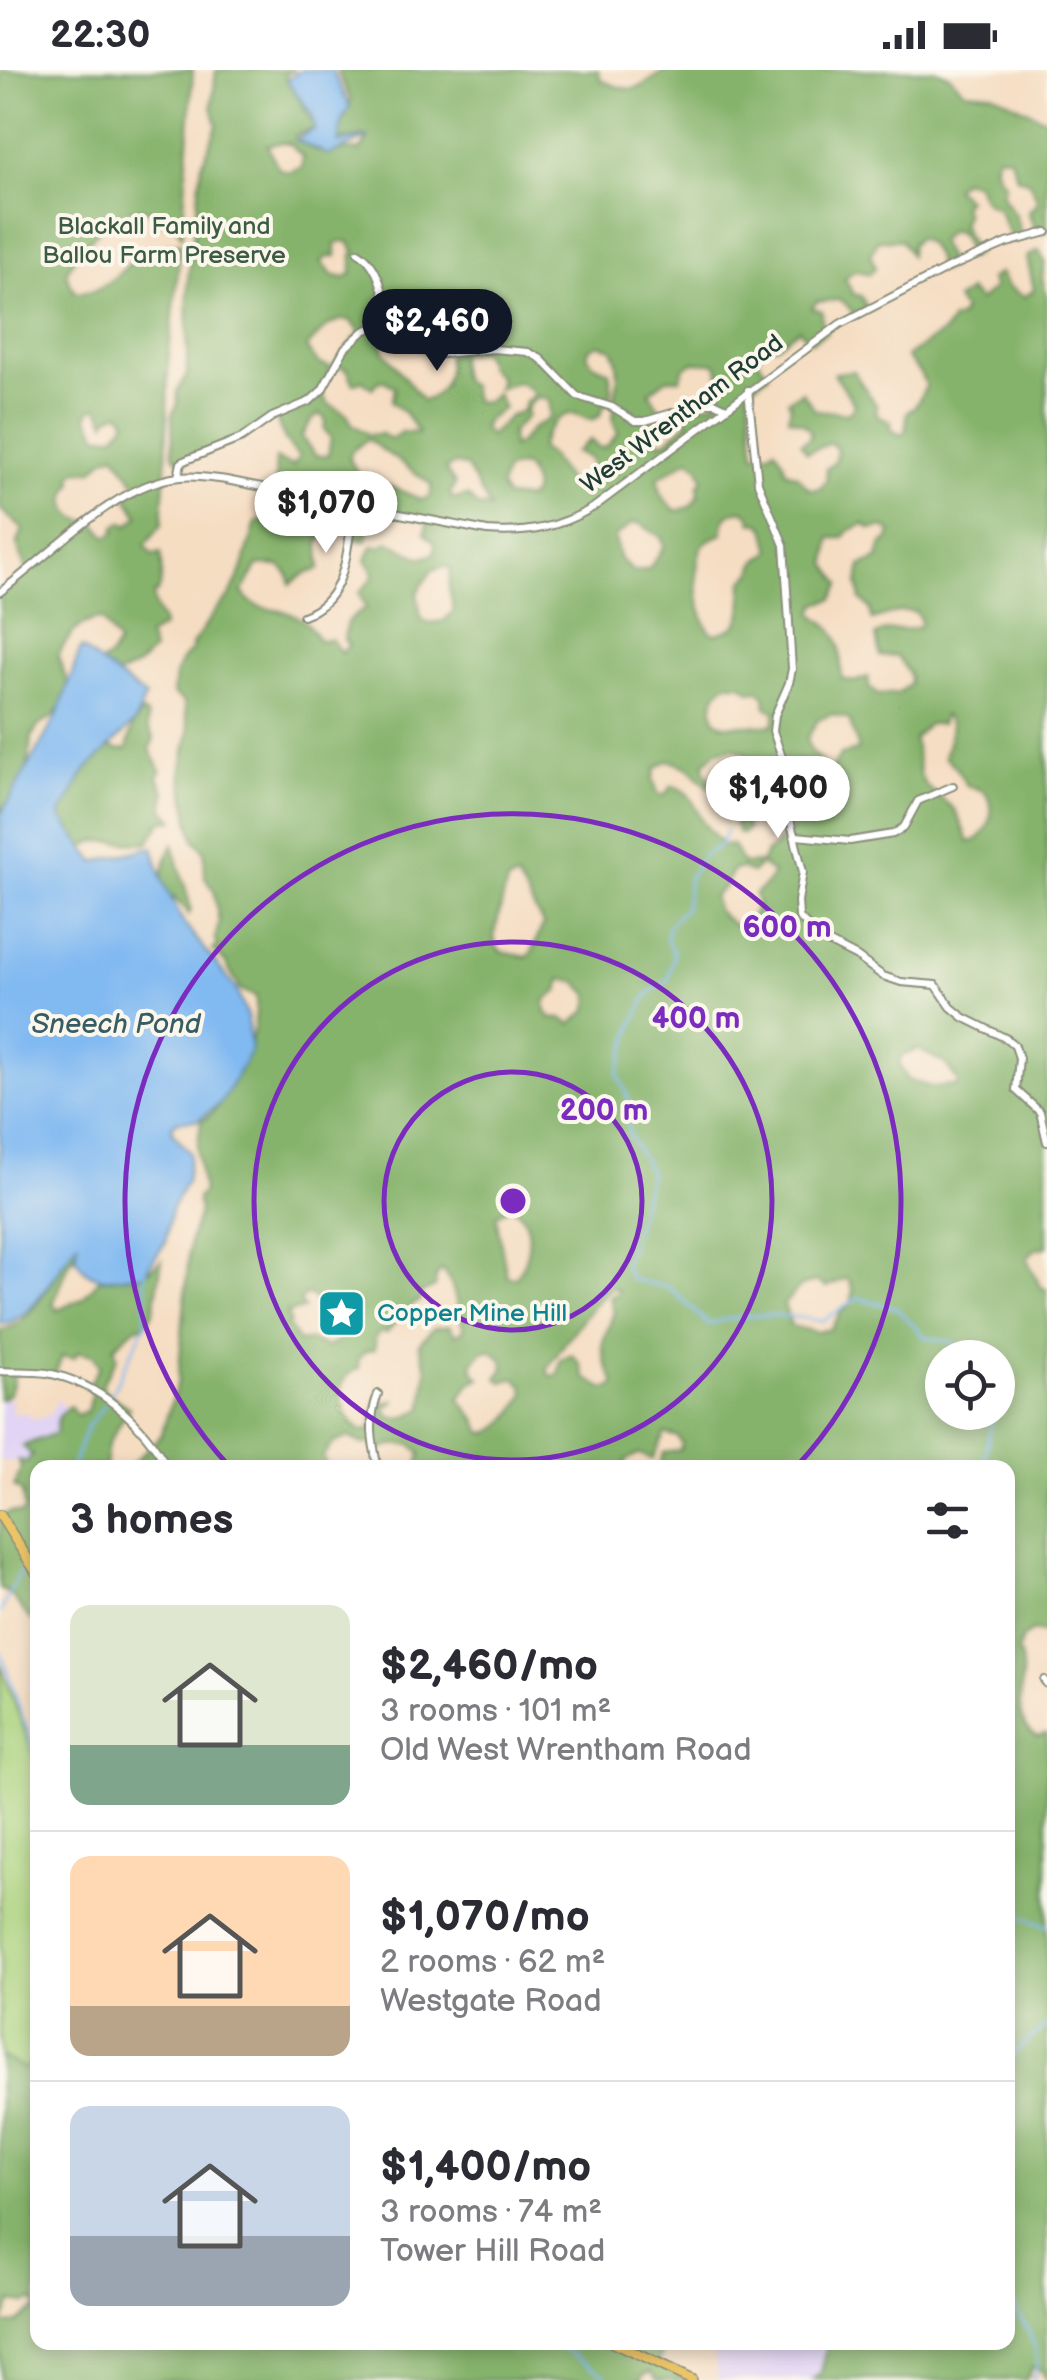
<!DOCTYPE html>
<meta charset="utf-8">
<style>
:root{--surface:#fff;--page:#f2f2f3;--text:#2b2b33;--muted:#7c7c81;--line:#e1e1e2;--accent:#111827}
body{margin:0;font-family:"Balsamiq Sans",sans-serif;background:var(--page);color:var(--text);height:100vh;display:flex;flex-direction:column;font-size:38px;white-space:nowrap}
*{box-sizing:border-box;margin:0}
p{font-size:32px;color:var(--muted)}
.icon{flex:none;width:55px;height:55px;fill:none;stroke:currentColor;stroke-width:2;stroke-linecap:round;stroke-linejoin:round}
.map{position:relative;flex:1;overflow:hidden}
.panel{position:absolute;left:30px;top:1390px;width:985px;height:890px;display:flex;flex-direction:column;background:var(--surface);border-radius:20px;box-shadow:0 5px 15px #0003}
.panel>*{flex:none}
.tools{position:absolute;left:925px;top:1270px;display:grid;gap:20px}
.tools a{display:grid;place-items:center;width:90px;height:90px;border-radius:50%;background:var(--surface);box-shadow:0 5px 15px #0003;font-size:50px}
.price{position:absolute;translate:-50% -85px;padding:0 22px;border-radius:35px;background:#fff;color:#222;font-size:32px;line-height:65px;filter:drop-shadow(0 2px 5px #0008)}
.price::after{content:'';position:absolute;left:50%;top:60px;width:30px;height:22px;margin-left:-15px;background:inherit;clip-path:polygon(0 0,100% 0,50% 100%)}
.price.selected{background:var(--accent);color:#fff}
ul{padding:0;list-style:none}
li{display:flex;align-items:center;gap:30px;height:250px;padding:0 40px}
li+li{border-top:2px solid var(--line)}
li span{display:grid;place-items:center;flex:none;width:280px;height:200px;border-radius:20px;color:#555}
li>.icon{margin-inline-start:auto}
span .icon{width:120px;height:120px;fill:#fffc;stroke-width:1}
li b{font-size:42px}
h2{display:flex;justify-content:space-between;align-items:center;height:120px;padding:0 40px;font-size:42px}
.status{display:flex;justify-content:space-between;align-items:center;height:70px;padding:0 50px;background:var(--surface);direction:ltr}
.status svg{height:28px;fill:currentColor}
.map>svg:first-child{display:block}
</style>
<div class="status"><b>22:30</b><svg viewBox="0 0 49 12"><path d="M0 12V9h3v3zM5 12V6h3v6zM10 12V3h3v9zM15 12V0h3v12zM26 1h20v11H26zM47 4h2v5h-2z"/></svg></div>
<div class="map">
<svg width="1047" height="2310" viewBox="0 0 1047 2310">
<rect width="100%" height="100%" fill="#fbf7ec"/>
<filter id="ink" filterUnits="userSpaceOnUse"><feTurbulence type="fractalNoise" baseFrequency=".01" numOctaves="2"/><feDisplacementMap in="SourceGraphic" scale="20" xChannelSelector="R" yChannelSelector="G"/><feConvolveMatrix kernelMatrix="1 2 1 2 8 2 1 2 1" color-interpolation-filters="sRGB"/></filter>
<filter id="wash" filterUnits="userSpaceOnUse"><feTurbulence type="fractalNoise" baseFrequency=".0048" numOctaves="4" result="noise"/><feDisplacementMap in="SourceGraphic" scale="40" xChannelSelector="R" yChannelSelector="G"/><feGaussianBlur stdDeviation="2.25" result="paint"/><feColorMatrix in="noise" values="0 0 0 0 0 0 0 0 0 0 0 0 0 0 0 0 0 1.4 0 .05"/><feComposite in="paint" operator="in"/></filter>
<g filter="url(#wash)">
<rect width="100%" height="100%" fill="#f5ddc2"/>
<g fill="#e1d4f4">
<path d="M6,1327L12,1332L11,1343H25L34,1349L50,1345L57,1330L65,1338L56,1363L26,1373L23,1377L32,1385L26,1392L0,1391V1329Z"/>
<path d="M713,2273H834L831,2310H718Z"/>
</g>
<path fill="#a9d17c" stroke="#648758" stroke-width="2.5" d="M0,1594L38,1695L37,2181L0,2197Z"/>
<g fill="#86b36c" stroke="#527850" stroke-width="2.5" fill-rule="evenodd">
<path d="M0,0H193L182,167L178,158L162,152L149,140C116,137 108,150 88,172C77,184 72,189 66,204L75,223C104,223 116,207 135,188H142L166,175L181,173L168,293L166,396L162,454L145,475L153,485L161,483C161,491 162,508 160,517C156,531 152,516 154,533C156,543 162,547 163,557L148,566L153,581L137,596L110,609L99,594L110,587L118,573L101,549C80,550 67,567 58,586L71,623L55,645L38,656L32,666L27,699L13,729L0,741V522L27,500L17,475L23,459L0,439ZM93,338H99L106,352L110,346L120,342L127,350L115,366H99L87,345ZM115,384L138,417L126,426L139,446L127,456L123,452L115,456V462L107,467L93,451C69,451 57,433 73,413L72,406L76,401L93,400L105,388Z"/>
<path d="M216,0H295L286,3V7L316,58L296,65L295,68C332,95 325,76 360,81L368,69L364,66L339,70L340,58L351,30L337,0H598L601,10C634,25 637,21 665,0H936L949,5L965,21L993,23L1047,50V162H1036L1028,141L1036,135L1037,128L1029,112L1017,107L1010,87L999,85C990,96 997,104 1004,113L1002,126L1015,145L1022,167L1013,172L997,137C980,132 983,126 976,113L962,110L955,118L967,129L962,135L965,144L961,154L976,184L968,188L963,168L956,161H949L939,171L951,196L941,201C935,188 933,172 917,168L911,174L910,185L901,170H878L871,184L875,198L870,204L855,200L845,208L853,224L861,226L867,238L854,245C840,222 837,233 817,231L812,238L822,241V253L827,262L811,272L799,259L776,276L764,277L757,289L769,304L749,319L755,384L768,383L775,378L783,390L786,401L797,405L809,419H820L827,409L826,399L835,392L837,379L831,373L807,382L801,373L810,368V360L804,353L788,348L791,336L788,330L802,322L815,340L848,343L855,335L834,303L853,301L876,335L877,345L891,352V359L899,365L906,361L907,343L917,334L926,316L920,303L906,287L945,261L952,250L961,247L963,240L956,230L969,221L979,231L994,218L990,209L1000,203L1007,216L1024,227L1034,220L1027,187L1039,180L1045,192L1042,208L1047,225V1177L1035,1179L1027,1189L1040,1216L1047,1220V1564L1032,1561L1022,1568L1018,1581C1032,1612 1003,1645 1037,1666L1047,1663V2310L1038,2298L1032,2297L1026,2310H814L821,2303L828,2273L1008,2272V1398H739L725,1394L721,1398L659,1397L663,1383L680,1380L682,1373L678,1367L665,1363L652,1389L639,1384L627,1390L623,1397H418L421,1383L411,1374L391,1375L376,1381L373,1373L362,1374L349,1367L333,1373L323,1386L327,1397L129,1398L161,1365L178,1311L190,1170L199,1142L197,1128L203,1122L197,1081L201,1051C218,1042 221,1030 230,1015C248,986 258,959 256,926L241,920L225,892L213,880L218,876L215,869L219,853L214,820L205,807L204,780L195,770L190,754L181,702L189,661L184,632L173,624L175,605L182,590L192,580V575L217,539L230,526L242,500L256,452L260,450L271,452C281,435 275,408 275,389L293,396L299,387L285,370L275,346L239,368L181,393L173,384L172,344L178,334L177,321L187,305L188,210L202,94L217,56L212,36ZM281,73L290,74L303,87L302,97L289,102L279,99L267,75ZM343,171L349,172L355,182L352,184V204L344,208L332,205L322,192L325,188L336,186V174ZM340,250H350L360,262L334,295L347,299L354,314L362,310L372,318L379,311H385L395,318L391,332L404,342L419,363L402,362L391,369L382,364L369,365L351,353L348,345L327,333L321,321L331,297L319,294L306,278L327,256ZM442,252L454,272L456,283L447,286C451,306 443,325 423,331L384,281L381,271L383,255L391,256L419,279L426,265ZM599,274L612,279C621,294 619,321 611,335L615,339L612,348L618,363L606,377L599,378L590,370L576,382L589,388L593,401L587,409L569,413L551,387L540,378C544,365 557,341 575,344C580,345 585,349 591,350L600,346L604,335L608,334L612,319L609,301L593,294L587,285L589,279ZM482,281L489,298L500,308L497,319L518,312L533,321V327L525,331L523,341L511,345L490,366L483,358L487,350L503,338L497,324L486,332L474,331L471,316C456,309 460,298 459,284ZM693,292L714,293L718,296L721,320L716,332L683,339L689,352L665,372L654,369L650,360L655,349L663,344L649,322L668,308L680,309L684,298ZM537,327L549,330L550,347C544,354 539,353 533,358C525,365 523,373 512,377L511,363L527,346L526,338ZM320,344L326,350L324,359L331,368L328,386H316L301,367L312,349ZM367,369L431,414V425L422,430L390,416L381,419L363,412L349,388L351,382ZM689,389L699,397L703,409L698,416L699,425L690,437L677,441C666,434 659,422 658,408ZM455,394L466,396L490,438L477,436L468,426L453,429L450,423L455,414L445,399ZM521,396L527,399C531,409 539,421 528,429L506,427L500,417L506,400ZM333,432L354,436L348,468L366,471L374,439L428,451L425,464L435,473V482C418,497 405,475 388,472L380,477L372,476L366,490L372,499L373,508L359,523L366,538L347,552L344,570L349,575L341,583L331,569L318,570C295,524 260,553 242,522L258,495L280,496L288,504L291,514L304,504L320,499L319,471L326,465V448ZM743,440L750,445L752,453L758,452L765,457L771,481L756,492L753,502L743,512C742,539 748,560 713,564C697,552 692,495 702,477C706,469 715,467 723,464C722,449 727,442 743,440ZM639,453L661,467L664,477L649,499L633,502L619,488L615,467L631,454ZM864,454L871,459L884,457L891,462L889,469L881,476L878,489L861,496L858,513L861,530L870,538L872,550L900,541L916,542L921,551L920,556C906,563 890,556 876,565L880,586H897L909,604L910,613L899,623L878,625L869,617L868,607L855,612L842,609C839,591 844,576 832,559C826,552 819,551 813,542L817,534L833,529L841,514L827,494L830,468H843L850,460ZM444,496L451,498L449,519L454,540L444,551L428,553L421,548L417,523L432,500ZM727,614H742L750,621L758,620L765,626L766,637L776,642L773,655H723L715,649C710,636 714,621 727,614ZM831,644L849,649L858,677L857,681L841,685L829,702L810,679L807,669L817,651ZM944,645C957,655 947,673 944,687L955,696L967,716C970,717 980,719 982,720C1001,733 988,771 969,772L955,740L925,715L920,705L914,669L928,654H941ZM733,678L746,683C752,703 752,719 729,722L725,720L738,763L743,764L747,759L742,743L748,729L778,723L786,726L791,762L766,783L761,793L743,794L733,775L723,776C717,767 707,759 702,750C694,736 692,720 672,716L664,726L658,724L653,709L656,698L669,690L689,698L708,717L715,716L705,702L704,693L717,681ZM761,794L773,803L768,813L755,824L758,836L748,851L733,855L718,841L713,827L726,815L732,801L740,798L752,803ZM517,808L543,854L531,884L527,887L502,882L496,877L494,865L507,812ZM561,909L576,912L590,925L588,940L571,954L561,948L552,949L546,942L545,931L558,921ZM918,979L946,994L958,1011L957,1015L931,1017L908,1010L900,996V987ZM510,1136C537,1148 531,1187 516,1207H507L496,1146ZM442,1199L452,1216L464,1260L455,1265L450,1256L434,1258L419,1274L427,1298L423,1339L402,1348L390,1347L385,1338L396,1330L387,1333L377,1328L371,1360L361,1361C342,1347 329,1309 359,1298L358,1290L364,1282L375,1279V1267L380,1262L387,1263L396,1251L404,1250L411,1235L420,1231L421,1223L435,1217L436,1207ZM847,1208C855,1218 854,1226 849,1237L841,1242L831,1259L817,1262L791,1256L784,1234L801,1216L817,1211L826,1217ZM613,1217L619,1221L610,1228L614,1242L602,1275L605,1291L615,1313L613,1317L605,1319L585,1308L580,1293L572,1285L561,1290L558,1305L550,1306L547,1300C556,1284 599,1224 613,1217ZM306,1224L315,1229L316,1237L329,1234L338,1239L345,1250C347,1265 339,1272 326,1277L310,1270L299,1272L287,1255L290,1252L287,1243L304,1239L300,1231ZM492,1280L503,1290L504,1299L497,1308L502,1312L515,1308L523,1316L525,1324C516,1339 500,1365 482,1363L477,1351L459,1329L470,1313L480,1308L474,1303L472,1293L483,1281ZM942,1288H998V1342H942Z"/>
<path d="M142,642L147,645L148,659L154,668L150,680L161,700L158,708L165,722L164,739L174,750L162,751L148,773L95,771L79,780L47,727L106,675L118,680L127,679L133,655Z"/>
<path d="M173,774L191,838L189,844C183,833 173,830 166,821C156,808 168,786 173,774Z"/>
<path d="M79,1171L80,1176L69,1194L53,1234L58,1240L82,1229L99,1210L143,1205L162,1190L154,1240L146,1254L135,1258L114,1277L117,1287L102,1314L104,1321L129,1338L108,1374L105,1397L38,1398L37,1485L31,1493L37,1502V1553C21,1546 19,1525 0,1519V1446L11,1442L21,1444L25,1440L22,1422L14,1417L21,1399L19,1390L26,1392L32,1385L23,1376L56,1363C56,1351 59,1342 70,1336L77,1345L87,1341L92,1322L87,1318L100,1296L93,1285L78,1282L74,1288L62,1286L55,1304L14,1303C14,1313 11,1327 0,1329V1260C29,1259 61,1199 73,1174Z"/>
<path d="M37,1985V2236L33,2230L25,2234L11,2232L3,2252L4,2254L17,2253L37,2237L38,2272L665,2273L658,2294L691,2310H659L651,2301L642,2305V2310H0V1986L26,1999Z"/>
</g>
<g fill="#81b9f1" stroke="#507b92" stroke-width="2.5">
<path d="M301,0H332L350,37L343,48L338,73L370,67L329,85L296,70L315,59L311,43L287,10Z"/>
<path d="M81,578L145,627L135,652L86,700L60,746L95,792L153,777L162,809L183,852L236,919L247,946L251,980L222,1032L198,1050L177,1051L172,1056L173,1063L190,1083L186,1111L171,1140L165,1173L143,1205C114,1206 94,1218 76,1189L78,1173C56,1197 35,1252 0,1254V746L58,644Z"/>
</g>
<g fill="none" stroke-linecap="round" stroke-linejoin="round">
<g stroke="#81b9f1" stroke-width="2.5">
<path d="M726,760L721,775L704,785L689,807L685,838L668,856L667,869L674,885L668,910L647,925L634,952L618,1004L629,1030L628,1062L650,1103L624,1196L631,1209L670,1218L708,1254C748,1242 781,1244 822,1251L858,1228L896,1238L925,1267L951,1272L967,1288"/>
<path d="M111,1324L146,1253L145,1198"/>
<path d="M72,1398L87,1357L106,1333"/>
<path d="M986,1398L985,1387L993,1342"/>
<path d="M34,1489L38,1484"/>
<path d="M0,1543L23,1497"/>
<path d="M0,1580L38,1692"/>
<path d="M1008,1833L1020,1847L1047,1856"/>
<path d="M1008,1988L1047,1955"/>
<path d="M1008,2227C1022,2249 1047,2282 1032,2310"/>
<path d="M552,2272L606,2305L608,2310"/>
</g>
</g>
</g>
<g filter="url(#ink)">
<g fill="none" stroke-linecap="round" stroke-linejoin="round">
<defs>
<g id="minor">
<path d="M358,182C379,194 388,231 386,255"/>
<path d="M748,320L758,413L784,475L792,599L789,613L775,645L773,661L786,699L787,737L803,802L798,831L799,847L818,867L857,887L883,906L901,912L936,915L951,937L963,947L1007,969L1015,976L1019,988L1016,1020L1040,1042L1047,1072"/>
<path d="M178,407L181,393L186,390L242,368L272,347L310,331L322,320L345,278L364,261L378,255L392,256L420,279L433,285L494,279L528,282L541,289L577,326L612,337L635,351H645L706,333H716L724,337"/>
<path d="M0,522C51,485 115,413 180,407C195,405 211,408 226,410L487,461C527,464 558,458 594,437L840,254L948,198L1007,173L1047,162"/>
<path d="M303,546C350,529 345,478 355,435"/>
<path d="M796,766L850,771L893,764L904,757L918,731L953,716"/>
<path d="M0,1301C15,1302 32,1301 47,1303C100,1313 143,1353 168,1398"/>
<path d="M378,1398C372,1372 368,1349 378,1324"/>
<path d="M1044,1610L1047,1614"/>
</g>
<g id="major">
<path d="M0,1445L38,1505"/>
<path d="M611,2272L692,2310"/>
</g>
</defs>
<use href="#minor" stroke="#8a8d7b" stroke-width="10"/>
<use href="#major" stroke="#8a8d7b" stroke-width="12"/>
<use href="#minor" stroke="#fff" stroke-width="6"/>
<use href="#major" stroke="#ecc569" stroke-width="9"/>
</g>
</g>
<g fill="none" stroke="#7b2cbf" stroke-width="5">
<circle cx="513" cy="1131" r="129"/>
<circle cx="513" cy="1131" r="259"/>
<path d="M229 1396A388 388 0 1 1 797 1396"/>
</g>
<defs>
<symbol id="sight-square" viewBox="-11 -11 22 22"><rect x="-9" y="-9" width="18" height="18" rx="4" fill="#0f9aa8" stroke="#fbf7ec"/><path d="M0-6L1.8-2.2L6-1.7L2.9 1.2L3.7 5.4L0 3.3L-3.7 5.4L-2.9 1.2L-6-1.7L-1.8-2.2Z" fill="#fff"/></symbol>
</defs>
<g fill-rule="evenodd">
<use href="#sight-square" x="314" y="1216" width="55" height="55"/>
</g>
<g text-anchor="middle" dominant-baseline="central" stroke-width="8" stroke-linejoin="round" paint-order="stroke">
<g font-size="25" fill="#3b5b42" stroke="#fbf7ec">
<text x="164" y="156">Blackall Family and<tspan x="164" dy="29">Ballou Farm Preserve</tspan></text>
</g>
<g font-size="25" fill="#1f3d34" stroke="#fbf7ec">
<text transform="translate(682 344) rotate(-37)">West Wrentham Road</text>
</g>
<g font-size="25" fill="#0d838f" stroke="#fbf7ec" text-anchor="start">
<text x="377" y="1243">Copper Mine Hill</text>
</g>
<g font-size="28" font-style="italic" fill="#385c63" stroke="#fbf7ec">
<text x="116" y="954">Sneech Pond</text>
</g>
</g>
<circle cx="513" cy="1131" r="15" fill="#7b2cbf" stroke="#fbf7ec" stroke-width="5"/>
<g font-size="30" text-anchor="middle" font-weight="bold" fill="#7b2cbf" stroke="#fbf7ec" stroke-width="8" stroke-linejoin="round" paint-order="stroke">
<text x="787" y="867">600 m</text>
<text x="696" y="958">400 m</text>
<text x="604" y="1050">200 m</text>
</g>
</svg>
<div class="tools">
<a><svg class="icon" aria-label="locate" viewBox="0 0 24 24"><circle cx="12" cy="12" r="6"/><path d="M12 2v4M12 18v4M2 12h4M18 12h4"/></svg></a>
</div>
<b class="price selected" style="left:437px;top:304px">$2,460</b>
<b class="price" style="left:326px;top:486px">$1,070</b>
<b class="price" style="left:778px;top:771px">$1,400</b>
<section class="panel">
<h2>3 homes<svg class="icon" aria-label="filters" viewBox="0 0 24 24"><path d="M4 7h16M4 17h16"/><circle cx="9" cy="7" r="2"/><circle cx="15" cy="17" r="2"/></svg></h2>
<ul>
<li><span style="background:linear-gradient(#dfe7d0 70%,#7fa58c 0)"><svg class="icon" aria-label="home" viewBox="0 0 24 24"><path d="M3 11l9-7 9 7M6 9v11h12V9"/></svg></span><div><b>$2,460/mo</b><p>3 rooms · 101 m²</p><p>Old West Wrentham Road</p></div></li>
<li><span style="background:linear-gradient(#ffd9b3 75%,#b9a48a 0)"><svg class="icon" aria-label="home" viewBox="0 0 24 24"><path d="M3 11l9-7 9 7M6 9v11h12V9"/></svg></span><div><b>$1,070/mo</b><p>2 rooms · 62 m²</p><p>Westgate Road</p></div></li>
<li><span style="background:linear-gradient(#c9d6e8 65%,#9aa5b1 0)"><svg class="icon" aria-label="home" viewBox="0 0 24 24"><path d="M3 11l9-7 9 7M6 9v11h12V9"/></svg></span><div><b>$1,400/mo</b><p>3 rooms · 74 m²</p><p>Tower Hill Road</p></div></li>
</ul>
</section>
</div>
